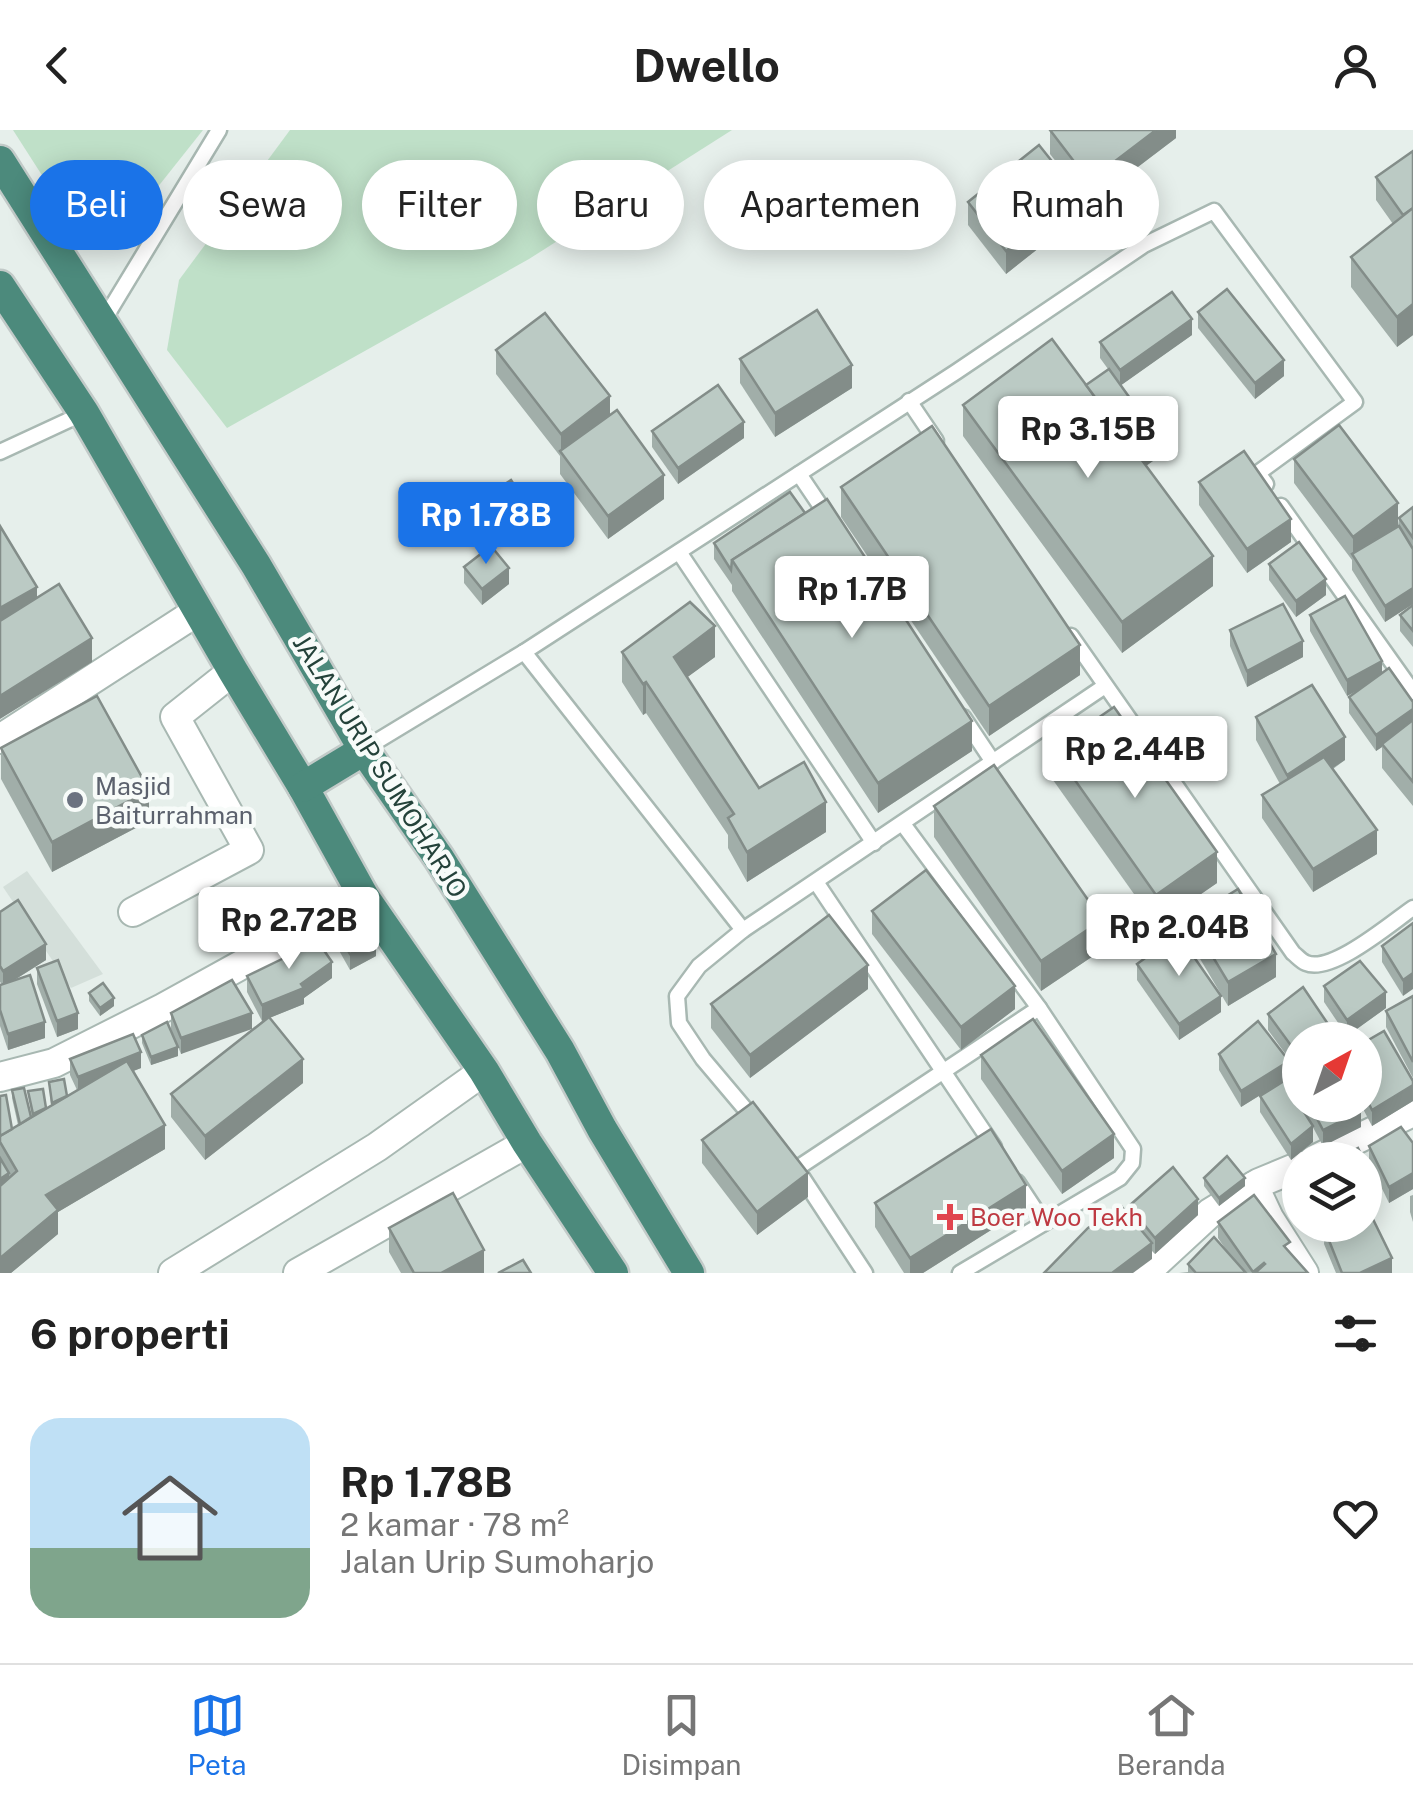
<!DOCTYPE html>
<html lang="id">
<meta charset="utf-8">
<style>
:root{--surface:#fff;--page:#f2f2f2;--text:#222;--muted:#767676;--line:#e0e0e0;--accent:#1a73e8}
body{margin:0;font-family:"Public Sans",sans-serif;background:var(--page);color:var(--text);height:100vh;display:flex;flex-direction:column;font-size:38px;white-space:nowrap}
*{box-sizing:border-box;margin:0}
p{font-size:32px;color:var(--muted)}
.icon{flex:none;width:55px;height:55px;fill:none;stroke:currentColor;stroke-width:2;stroke-linecap:round;stroke-linejoin:round}
.map{position:relative;height:1143px;overflow:hidden}
.panel{display:flex;flex-direction:column;background:var(--surface);flex:1}
.panel>*{flex:none}
.banner{position:absolute;left:30px;top:30px;width:1355px;height:90px;display:flex;gap:20px}
.needle{width:65px;rotate:40deg}
.fabs{position:absolute;left:1282px;top:892px;display:grid;gap:20px}
.fabs a{display:grid;place-items:center;width:100px;height:100px;border-radius:50%;background:var(--surface);box-shadow:0 5px 25px #0003;font-size:50px}
.price{position:absolute;translate:-50% -85px;padding:0 22px;border-radius:10px;background:#fff;color:#222;font-size:32px;line-height:65px;filter:drop-shadow(0 2px 5px #0008)}
.price::after{content:'';position:absolute;left:50%;top:60px;width:30px;height:22px;margin-left:-15px;background:inherit;clip-path:polygon(0 0,100% 0,50% 100%)}
.price.active{background:var(--accent);color:#fff}
ul{padding:0;list-style:none}
li{display:flex;align-items:center;gap:30px;height:250px;padding:0 30px}
li+li{border-top:2px solid var(--line)}
li span{display:grid;place-items:center;flex:none;width:280px;height:200px;border-radius:30px;color:#555}
li>.icon{margin-inline-start:auto}
span .icon{width:120px;height:120px;fill:#fffc;stroke-width:1}
li b{font-size:42px}
h2{display:flex;justify-content:space-between;align-items:center;height:120px;padding:0 30px;font-size:42px}
.chip{padding:0 35px;border-radius:45px;background:var(--surface);box-shadow:0 5px 25px #0003;font-size:35px;line-height:90px}
.chip.active{background:var(--accent);color:#fff}
header{display:flex;justify-content:space-between;align-items:center;height:130px;padding:0 30px;background:var(--surface);font-size:45px;font-weight:700}
.tabs{display:flex;justify-content:space-around;align-items:center;height:140px;border-top:2px solid var(--line);background:var(--surface);font-size:28px;color:var(--muted)}
.tabs a{display:grid;justify-items:center;gap:5px}
.tabs .active{color:var(--accent)}
.map>svg:first-child{display:block}
</style>
<header><svg class="icon" aria-label="back" viewBox="0 0 24 24"><path d="M15 5l-7 7 7 7"/></svg>Dwello<svg class="icon" aria-label="person" viewBox="0 0 24 24"><circle cx="12" cy="8" r="4"/><path d="M4 21q1-7 8-7t8 7"/></svg></header>
<div class="map">
<svg width="1413" height="1143" viewBox="0 0 1413 1143">
<rect width="100%" height="100%" fill="#e6efeb"/>
<path fill="#d4dfda" d="M27,741L103,844L71,858L3,757Z"/>
<g fill="#bfe0c8">
<path d="M13,0H203L126,97L86,114Z"/>
<path d="M290,0H732L529,129L227,298L167,220L179,150Z"/>
</g>
<g fill="none" stroke-linecap="round" stroke-linejoin="round">
<defs>
<g id="service">
<path d="M102,193L219,0"/>
<path d="M909,271L936,311"/>
<path d="M0,322L84,283"/>
<path d="M799,344L828,387"/>
<path d="M1281,376L1413,562"/>
<path d="M679,422L874,713"/>
<path d="M1071,506L1293,823C1297,826 1301,831 1306,833C1332,844 1391,793 1413,778"/>
<path d="M524,522L743,800"/>
<path d="M963,587L993,632"/>
<path d="M364,619L524,522L956,242L1144,115L1214,81L1355,272L1258,343L1266,354"/>
<path d="M903,694L1039,878L1133,1019L1132,1033L1120,1048L960,1143"/>
<path d="M816,752L994,1017"/>
<path d="M757,993L703,929L679,893L677,866L699,836L743,800L1105,556"/>
<path d="M796,1039L1039,878"/>
<path d="M800,1044L865,1143"/>
<path d="M1017,1052L1044,1093"/>
</g>
<g id="minor">
<path d="M0,609L198,481"/>
<path d="M133,782L249,720L175,587L233,541"/>
<path d="M0,947L54,933L163,878L364,767"/>
<path d="M1314,1030L1413,982"/>
<path d="M1254,1056L1269,1088L1304,1143"/>
<path d="M173,1143L377,1017L484,941"/>
<path d="M298,1143L527,1013"/>
<path d="M1145,1143L1210,1083L1259,1053L1300,1036"/>
</g>
<g id="trunk">
<path d="M0,31L256,435L364,620L439,728L560,921L602,999L689,1143"/>
<path d="M0,156L84,283L233,541L303,657L364,767L484,941L527,1013L613,1143"/>
<path d="M303,657L364,620"/>
</g>
</defs>
<use href="#service" stroke="#a8b8b2" stroke-width="19"/>
<use href="#minor" stroke="#a8b8b2" stroke-width="32"/>
<use href="#trunk" stroke="#c2cac8" stroke-width="35"/>
<use href="#service" stroke="#fff" stroke-width="14"/>
<use href="#minor" stroke="#fff" stroke-width="28"/>
<use href="#trunk" stroke="#4c8a7c" stroke-width="30"/>
</g>
<g fill="#a1aea9">
<path d="M1050,0H1176V8L1089,74L1050,24Z"/>
<path d="M1413,21V205L1397,217L1351,157V127L1393,94L1376,70V47Z"/>
<path d="M968,72L1078,87L1006,144L968,95Z"/>
<path d="M1198,182L1284,246L1255,269L1198,198Z"/>
<path d="M1192,205L1121,255L1160,326L1146,336L1213,456L1122,523L963,306V275L1086,255L1108,239L1100,228V212Z"/>
<path d="M496,220L610,285L664,369L608,409L560,344V326L496,244Z"/>
<path d="M740,229L852,258L775,307L740,253Z"/>
<path d="M652,301L744,308L678,354L652,317Z"/>
<path d="M1294,329L1398,396L1399,388L1413,377V474L1385,492L1352,440V430L1294,353Z"/>
<path d="M1199,352L1291,412L1247,443L1199,375Z"/>
<path d="M841,357L1080,545L989,606L841,387Z"/>
<path d="M482,369L530,396L501,414L482,385Z"/>
<path d="M714,413L972,621L878,683L732,461V455L714,429Z"/>
<path d="M1269,434L1326,465L1296,487L1269,450Z"/>
<path d="M464,437L509,454L482,475L464,453Z"/>
<path d="M1413,475V517L1400,501V485Z"/>
<path d="M1310,485L1413,572V676L1382,638V617L1376,621L1349,583V567L1364,557L1347,566L1310,501Z"/>
<path d="M1230,500L1303,527L1247,557L1230,516Z"/>
<path d="M622,522L715,527L687,547L759,658L826,702L747,752L728,718V705L646,583L643,585L622,552Z"/>
<path d="M1256,587L1345,630L1333,639L1377,724L1313,762L1262,688V665L1280,654L1256,610Z"/>
<path d="M1,618L149,691L52,742L1,649Z"/>
<path d="M1053,619L1217,753L1156,795L1053,650Z"/>
<path d="M934,676L1102,820L1041,861L934,707Z"/>
<path d="M872,781L1015,879L961,920L872,804Z"/>
<path d="M0,782L46,830L13,851L45,908L8,920L0,896V855L2,854L0,852Z"/>
<path d="M1190,789L1276,847L1228,876L1190,812Z"/>
<path d="M332,792L376,826L350,840L332,808Z"/>
<path d="M1413,793L1403,866L1382,832V816Z"/>
<path d="M1137,834L1221,882L1179,910L1137,850Z"/>
<path d="M37,838L78,899L57,907L37,854Z"/>
<path d="M247,846L332,848L304,868V874L269,888L303,953L205,1030L171,987V964L265,889L262,891L247,862Z"/>
<path d="M1324,856L1386,878L1347,906L1324,872Z"/>
<path d="M868,859L750,948L711,898V874Z"/>
<path d="M89,863L114,876L100,886L89,871Z"/>
<path d="M1413,866V948L1386,897V881Z"/>
<path d="M171,883H252L181,924L171,899Z"/>
<path d="M1268,884L1330,910H1300V933L1295,937L1268,900Z"/>
<path d="M142,905L178,926L151,935L142,913Z"/>
<path d="M1365,912L1413,951V971L1372,996L1361,975H1365Z"/>
<path d="M1219,924L1289,947L1241,977L1219,940Z"/>
<path d="M981,925L1114,1028L1062,1064L981,949Z"/>
<path d="M70,929L141,938L133,941L165,1019L58,1082V1104L11,1143H0V966L12,999L18,995L12,968V960L32,987L28,961L46,978L51,975L49,952L67,966L77,960L70,945Z"/>
<path d="M1260,966L1313,1012L1291,1030L1260,982Z"/>
<path d="M1301,975H1358L1361,997L1323,1016Z"/>
<path d="M702,1010L808,1067L757,1105L702,1033Z"/>
<path d="M1413,1013V1059L1389,1073L1369,1032V1016Z"/>
<path d="M1365,1032L1378,1074L1368,1080L1392,1143H1336L1324,1114L1325,1098L1323,1095H1365Z"/>
<path d="M1204,1048L1245,1056L1219,1076L1204,1056Z"/>
<path d="M1413,1065V1092L1410,1082V1066Z"/>
<path d="M875,1073L1026,1078L923,1143H904L875,1097Z"/>
<path d="M1129,1076L1198,1085L1155,1124L1152,1121V1129L1129,1086Z"/>
<path d="M1218,1092L1290,1122L1308,1143H1179L1188,1142V1134L1229,1124L1218,1108Z"/>
<path d="M389,1098L484,1143H401L389,1122Z"/>
</g>
<g fill="#838d89">
<path d="M1156,0H1176V8L1089,74V51Z"/>
<path d="M1078,64V87L1006,144V121Z"/>
<path d="M1413,174V205L1397,217V187Z"/>
<path d="M1192,189V205L1120,256V240Z"/>
<path d="M1284,230V246L1255,269V253Z"/>
<path d="M852,235V258L775,307V283Z"/>
<path d="M610,266V289L561,322V304Z"/>
<path d="M744,292V308L678,354V338Z"/>
<path d="M1160,310V326L1137,342V326Z"/>
<path d="M664,345V369L608,409V386Z"/>
<path d="M1398,373V396L1353,425V407Z"/>
<path d="M530,380V396L501,414V398Z"/>
<path d="M1291,389V412L1247,443V419Z"/>
<path d="M1213,426V456L1122,523V492Z"/>
<path d="M509,438V454L482,475V459Z"/>
<path d="M1326,449V465L1296,487V471Z"/>
<path d="M37,457V487L0,509V478Z"/>
<path d="M1413,458V474L1385,492V476Z"/>
<path d="M715,496V527L674,557V527Z"/>
<path d="M92,508V532L0,589V566Z"/>
<path d="M1303,511V527L1247,557V541Z"/>
<path d="M1080,515V545L989,606V576Z"/>
<path d="M1382,531V547L1347,566V550Z"/>
<path d="M646,552V583L643,585V554Z"/>
<path d="M1413,579V595L1382,614V617L1376,621V605Z"/>
<path d="M972,591V621L878,683V653Z"/>
<path d="M1345,607V630L1287,668V645Z"/>
<path d="M149,660V691L52,742V712Z"/>
<path d="M826,672V702L747,752V722Z"/>
<path d="M1377,700V724L1313,762V739Z"/>
<path d="M1217,722V753L1156,795V765Z"/>
<path d="M1102,790V820L1041,861V831Z"/>
<path d="M376,810V826L350,840V824Z"/>
<path d="M46,814V830L3,857V841Z"/>
<path d="M1276,824V847L1228,876V852Z"/>
<path d="M332,832V848L304,868V874L262,891V875L301,854Z"/>
<path d="M868,835V859L750,948V925Z"/>
<path d="M1413,843V859L1403,866V850Z"/>
<path d="M1015,856V879L961,920V897Z"/>
<path d="M1386,862V878L1347,906V890Z"/>
<path d="M1221,866V882L1179,910V894Z"/>
<path d="M114,868V876L100,886V878Z"/>
<path d="M78,883V899L57,907V891Z"/>
<path d="M252,883V899L181,924V908Z"/>
<path d="M45,892V908L8,920V904Z"/>
<path d="M1330,897V910H1310Z"/>
<path d="M178,917V926L151,935V927Z"/>
<path d="M1300,917V933L1295,937V921Z"/>
<path d="M141,922V938L78,963V947Z"/>
<path d="M303,929V953L205,1030V1006Z"/>
<path d="M1289,931V947L1241,977V961Z"/>
<path d="M1413,955V971L1372,996V980Z"/>
<path d="M1361,981V997L1323,1016V1000Z"/>
<path d="M165,995V1019L58,1082V1104L11,1143H0V1128L46,1065Z"/>
<path d="M1313,996V1012L1291,1030V1014Z"/>
<path d="M1114,1004V1028L1062,1064V1041Z"/>
<path d="M9,1043V1051L0,1057V1049Z"/>
<path d="M808,1043V1067L757,1105V1082Z"/>
<path d="M1413,1043V1059L1389,1073V1057Z"/>
<path d="M1245,1048V1056L1219,1076V1068Z"/>
<path d="M1026,1055V1078L923,1143H910V1128Z"/>
<path d="M1378,1058V1074L1365,1081V1065Z"/>
<path d="M1198,1069V1085L1155,1124V1108Z"/>
<path d="M1152,1113V1129L1133,1143H1112Z"/>
<path d="M484,1120V1143H441Z"/>
<path d="M1392,1128V1143H1360Z"/>
</g>
<g fill="#bbcac4" stroke="#838d89" stroke-width="2.5">
<path d="M1050,0H1156L1089,51Z"/>
<path d="M1039,15L1078,64L1006,121L968,72Z"/>
<path d="M1413,21V78L1403,85L1376,47Z"/>
<path d="M1413,78V174L1397,187L1351,127Z"/>
<path d="M1227,159L1284,230L1255,253L1198,182Z"/>
<path d="M1172,162L1192,189L1120,240L1100,212Z"/>
<path d="M817,180L852,235L775,283L740,229Z"/>
<path d="M545,183L610,266L561,304L496,220Z"/>
<path d="M1052,209L1213,426L1122,492L963,275Z"/>
<path d="M1109,239L1160,310L1138,325L1086,255Z"/>
<path d="M718,255L744,292L678,338L652,301Z"/>
<path d="M617,280L664,345L608,386L560,321Z"/>
<path d="M1339,295L1398,373L1353,407L1294,329Z"/>
<path d="M932,296L1080,515L989,576L841,357Z"/>
<path d="M1244,321L1291,389L1247,419L1199,352Z"/>
<path d="M511,350L530,380L501,398L482,369Z"/>
<path d="M790,362L805,383L732,430L731,440L714,413Z"/>
<path d="M827,369L972,591L878,653L732,430Z"/>
<path d="M1413,377V408L1399,388Z"/>
<path d="M0,396L37,457L0,478Z"/>
<path d="M1399,396L1413,419V458L1385,476L1352,424Z"/>
<path d="M1299,412L1326,449L1296,471L1269,434Z"/>
<path d="M491,416L509,438L482,459L464,437Z"/>
<path d="M59,454L92,508L0,566V491Z"/>
<path d="M1345,466L1382,531L1347,550L1310,485Z"/>
<path d="M690,472L715,496L674,527L759,658L804,632L826,672L747,722L728,688L734,684L646,552L643,554L622,522Z"/>
<path d="M1283,474L1303,511L1247,541L1230,500Z"/>
<path d="M1413,475V501L1400,485Z"/>
<path d="M1389,538L1413,572V579L1376,605L1349,567Z"/>
<path d="M1312,555L1345,607L1287,645L1256,587Z"/>
<path d="M97,566L149,660L52,712L1,618Z"/>
<path d="M1114,577L1217,722L1156,765L1053,619Z"/>
<path d="M1413,590V652L1382,614Z"/>
<path d="M1324,627L1377,700L1313,739L1262,665Z"/>
<path d="M994,635L1102,790L1041,831L934,676Z"/>
<path d="M926,740L1015,856L961,897L872,781Z"/>
<path d="M1238,759L1276,824L1228,852L1190,789Z"/>
<path d="M18,770L46,814L3,841L0,836V782Z"/>
<path d="M358,779L376,810L350,824L332,792Z"/>
<path d="M829,785L868,835L750,925L711,874Z"/>
<path d="M1413,793V843L1403,850L1382,816Z"/>
<path d="M1178,804L1221,866L1179,894L1137,834Z"/>
<path d="M314,806L332,832L301,854L304,858L262,875L247,846L284,828Z"/>
<path d="M58,830L78,883L57,891L37,838Z"/>
<path d="M1360,831L1386,862L1347,890L1324,856Z"/>
<path d="M30,845L45,892L8,904L0,880V855Z"/>
<path d="M232,850L252,883L181,908L171,883Z"/>
<path d="M103,853L114,868L100,878L89,863Z"/>
<path d="M1303,857L1330,897L1310,910H1300V917L1295,921L1268,884Z"/>
<path d="M1413,866V932L1386,881Z"/>
<path d="M269,887L303,929L205,1006L171,964Z"/>
<path d="M1033,889L1114,1004L1062,1041L981,925Z"/>
<path d="M1258,891L1289,931L1241,961L1219,924Z"/>
<path d="M167,892L178,917L151,927L142,905Z"/>
<path d="M1384,901L1413,951V955L1372,980L1365,966V912Z"/>
<path d="M133,904L141,922L78,947L70,929Z"/>
<path d="M127,931L165,995L46,1065L58,1080L0,1128V1056L17,1041L0,1012V1006Z"/>
<path d="M64,949L67,966L52,973L49,952Z"/>
<path d="M1284,951L1313,996L1291,1014L1260,966Z"/>
<path d="M24,958L31,987L20,994L12,960Z"/>
<path d="M43,959L46,978L33,984L28,961Z"/>
<path d="M6,965L12,999L0,1006V966Z"/>
<path d="M753,972L808,1043L757,1082L702,1010Z"/>
<path d="M1310,975H1358L1361,981L1323,1000Z"/>
<path d="M1401,997L1413,1013V1043L1389,1057L1369,1016Z"/>
<path d="M991,999L1026,1055L910,1128L875,1073Z"/>
<path d="M1358,1018L1364,1030H1335Z"/>
<path d="M1227,1026L1245,1048L1219,1068L1204,1048Z"/>
<path d="M0,1028L9,1043L0,1049Z"/>
<path d="M1365,1032L1378,1058L1365,1065Z"/>
<path d="M1173,1037L1198,1069L1155,1108L1129,1076Z"/>
<path d="M453,1063L484,1120L441,1143H414L389,1098Z"/>
<path d="M1254,1065L1290,1112L1284,1116L1308,1143H1255L1265,1134L1264,1133L1253,1142L1218,1092Z"/>
<path d="M1122,1077L1152,1113L1112,1143H1044L1088,1098Z"/>
<path d="M1368,1079L1392,1128L1360,1143H1342L1324,1098L1331,1095H1365V1080Z"/>
<path d="M1214,1107L1246,1143H1196L1188,1134Z"/>
<path d="M523,1130L531,1143H498Z"/>
</g>
<circle fill="#6b7280" stroke="#f7fbf9" stroke-width="4" cx="75" cy="670" r="10"/>
<path fill="#e0444e" stroke="#f7fbf9" stroke-width="4" d="M945 1072h10v10h10v10h-10v10h-10v-10h-10v-10h10z"/>
<g text-anchor="middle" dominant-baseline="central" stroke-width="9" stroke-linejoin="round" paint-order="stroke">
<g font-size="25" fill="#24423a" stroke="#f7fbf9">
<text transform="translate(380 636) rotate(58)">JALAN URIP SUMOHARJO</text>
</g>
<g font-size="25" fill="#5b616d" stroke="#f7fbf9" text-anchor="start">
<text x="95" y="656">Masjid<tspan x="95" dy="29">Baiturrahman</tspan></text>
</g>
<g font-size="25" fill="#be3a42" stroke="#f7fbf9" text-anchor="start">
<text x="970" y="1087">Boer Woo Tekh</text>
</g>
</g>
</svg>
<div class="fabs">
<a><svg class="needle" viewBox="-14 -14 28 28"><path d="M0-13l5 13h-10z" fill="#e53935"/><path d="M0 13l5-13h-10z" fill="#767676"/></svg></a>
<a><svg class="icon" aria-label="layers" viewBox="0 0 24 24"><path d="M12 4l9 5-9 5-9-5zM3 14l9 5 9-5"/></svg></a>
</div>
<b class="price" style="left:1088px;top:351px">Rp 3.15B</b>
<b class="price active" style="left:486px;top:437px">Rp 1.78B</b>
<b class="price" style="left:852px;top:511px">Rp 1.7B</b>
<b class="price" style="left:1135px;top:671px">Rp 2.44B</b>
<b class="price" style="left:289px;top:842px">Rp 2.72B</b>
<b class="price" style="left:1179px;top:849px">Rp 2.04B</b>
<div class="banner">
<a class="chip active">Beli</a>
<a class="chip">Sewa</a>
<a class="chip">Filter</a>
<a class="chip">Baru</a>
<a class="chip">Apartemen</a>
<a class="chip">Rumah</a>
</div>
</div>
<section class="panel">
<h2>6 properti<svg class="icon" aria-label="filters" viewBox="0 0 24 24"><path d="M4 7h16M4 17h16"/><circle cx="9" cy="7" r="2"/><circle cx="15" cy="17" r="2"/></svg></h2>
<ul>
<li><span style="background:linear-gradient(#bfe0f5 65%,#7fa58c 0)"><svg class="icon" aria-label="home" viewBox="0 0 24 24"><path d="M3 11l9-7 9 7M6 9v11h12V9"/></svg></span><div><b>Rp 1.78B</b><p>2 kamar · 78 m²</p><p>Jalan Urip Sumoharjo</p></div><svg class="icon" aria-label="heart" viewBox="0 0 24 24"><path d="M12 20l-8-8c-3-5 5-10 8-4 3-6 11-1 8 4z"/></svg></li>
</ul>
</section>
<nav class="tabs">
<a class="active"><svg class="icon" aria-label="map" viewBox="0 0 24 24"><path d="M3 6l6-2 6 2 6-2v14l-6 2-6-2-6 2zM9 4v14M15 6v14"/></svg>Peta</a>
<a><svg class="icon" aria-label="saved" viewBox="0 0 24 24"><path d="M7 4h10v16l-5-4-5 4z"/></svg>Disimpan</a>
<a><svg class="icon" aria-label="home" viewBox="0 0 24 24"><path d="M3 11l9-7 9 7M6 9v11h12V9"/></svg>Beranda</a>
</nav>
